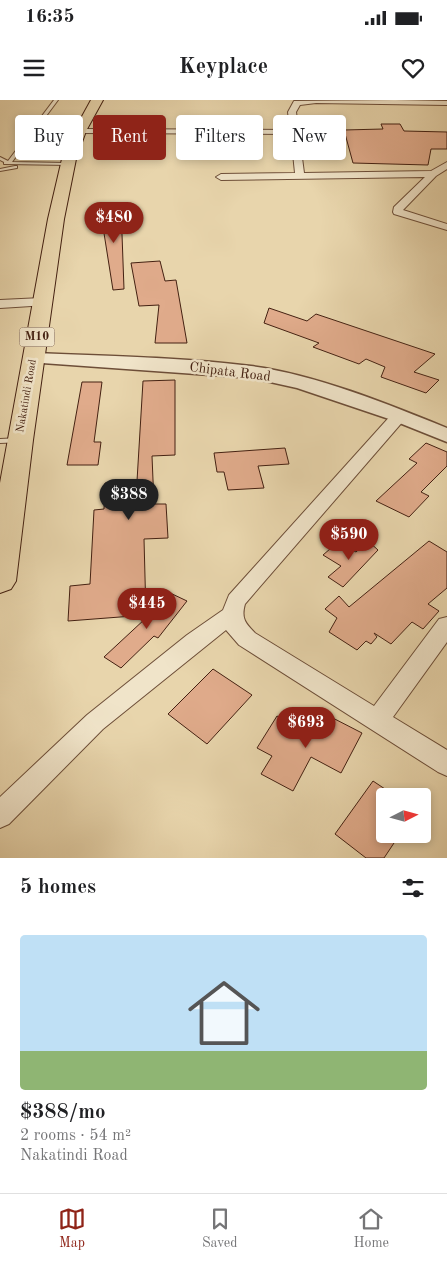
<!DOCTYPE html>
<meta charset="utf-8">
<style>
:root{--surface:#fff;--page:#f6f6f6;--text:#202124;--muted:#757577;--line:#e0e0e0;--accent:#8f2418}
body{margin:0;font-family:"Old Standard TT",serif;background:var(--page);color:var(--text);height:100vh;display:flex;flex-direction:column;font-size:19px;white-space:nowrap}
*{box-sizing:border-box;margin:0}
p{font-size:16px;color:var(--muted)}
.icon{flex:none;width:28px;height:28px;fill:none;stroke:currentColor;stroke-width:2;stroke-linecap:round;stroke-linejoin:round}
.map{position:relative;height:758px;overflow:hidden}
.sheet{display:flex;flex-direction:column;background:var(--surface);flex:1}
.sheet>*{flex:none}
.hud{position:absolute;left:15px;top:15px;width:418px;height:45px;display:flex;gap:10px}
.needle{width:32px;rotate:84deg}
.tools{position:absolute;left:376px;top:688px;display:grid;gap:10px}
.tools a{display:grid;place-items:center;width:55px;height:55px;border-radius:5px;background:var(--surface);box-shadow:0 2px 8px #0003;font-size:25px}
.price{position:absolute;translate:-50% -42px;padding:0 11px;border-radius:18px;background:var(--accent);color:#fff;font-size:16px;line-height:32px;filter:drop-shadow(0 1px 2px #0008)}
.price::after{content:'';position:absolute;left:50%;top:30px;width:15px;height:11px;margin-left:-8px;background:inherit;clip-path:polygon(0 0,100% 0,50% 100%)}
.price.current{background:#222;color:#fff}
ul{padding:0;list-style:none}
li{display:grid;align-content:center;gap:10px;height:265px;padding:0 20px}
li span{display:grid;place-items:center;height:155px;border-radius:5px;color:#555}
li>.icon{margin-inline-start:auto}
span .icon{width:90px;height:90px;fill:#fffc;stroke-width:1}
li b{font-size:21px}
h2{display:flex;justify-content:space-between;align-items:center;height:60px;padding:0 20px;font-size:21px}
.pill{padding:0 18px;border-radius:5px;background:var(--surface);box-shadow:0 2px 8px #0003;font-size:18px;line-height:45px}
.pill.current{background:var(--accent);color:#fff}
.status{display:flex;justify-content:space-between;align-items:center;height:35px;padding:0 25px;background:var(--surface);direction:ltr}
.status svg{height:14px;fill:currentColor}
header{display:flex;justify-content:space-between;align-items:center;height:65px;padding:0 20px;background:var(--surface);font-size:22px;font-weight:800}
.dock{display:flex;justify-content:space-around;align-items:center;height:70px;border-top:1px solid var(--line);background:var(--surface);font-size:14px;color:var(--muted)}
.dock a{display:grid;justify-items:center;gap:2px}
.dock .current{color:var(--accent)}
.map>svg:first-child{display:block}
</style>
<div class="status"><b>16:35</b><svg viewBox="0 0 49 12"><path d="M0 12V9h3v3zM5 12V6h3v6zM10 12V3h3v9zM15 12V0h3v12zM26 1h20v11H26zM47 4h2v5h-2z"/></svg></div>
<header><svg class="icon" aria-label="menu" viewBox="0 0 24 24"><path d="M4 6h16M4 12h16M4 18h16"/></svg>Keyplace<svg class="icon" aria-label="heart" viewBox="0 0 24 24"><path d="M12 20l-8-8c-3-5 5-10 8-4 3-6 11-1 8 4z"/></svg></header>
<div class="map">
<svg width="447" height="758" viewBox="0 0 447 758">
<rect width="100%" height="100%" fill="#e8d5ac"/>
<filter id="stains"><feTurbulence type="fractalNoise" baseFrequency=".004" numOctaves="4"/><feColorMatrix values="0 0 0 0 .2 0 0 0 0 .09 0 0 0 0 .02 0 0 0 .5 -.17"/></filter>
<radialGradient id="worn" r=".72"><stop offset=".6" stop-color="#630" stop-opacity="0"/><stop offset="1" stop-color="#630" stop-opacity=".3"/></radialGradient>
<g fill="#e0ab8b" stroke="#442112">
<path d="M381,24H400L404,31L447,32V49H431L428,65L353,63L344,30L383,29Z"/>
<path d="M121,107L124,189L113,190L100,108Z"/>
<path d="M160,161L165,181L176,180L187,243H155L159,205L139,206L131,163Z"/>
<path d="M269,208L307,221L316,214L435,254L414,272L439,280L426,293L381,277L385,267L366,259L359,264L313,247L319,243L264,223Z"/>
<path d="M175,280V355L152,356L154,404H166L168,438L144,439L146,515L68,521L70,486L90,484L94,410L104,409L105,383L137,381L143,281Z"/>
<path d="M82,282H102L94,342H101L98,365H67Z"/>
<path d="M426,343L447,352V366L421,392L429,396L409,417L376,401L417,363L409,359Z"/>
<path d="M285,348L289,364L258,366L264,388L228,390L224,372H217L214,353Z"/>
<path d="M368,441L378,450L343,487L328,477L341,466L323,455L338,442L356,452Z"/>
<path d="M429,441L447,452V488L428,504L439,511L423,529L412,522L391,544L374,533L377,537L371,544L366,541L357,550L329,532L337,518L325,509L339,496L349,507Z"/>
<path d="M168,492L187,501L158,538L154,536L121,568L104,557L146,518Z"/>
<path d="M213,569L252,595L207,644L168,614Z"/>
<path d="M325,614L362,633L341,673L311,657L293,691L261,674L272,656L257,648L277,616L313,634Z"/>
<path d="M373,681L385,689V734H400L384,758H366L335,734Z"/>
</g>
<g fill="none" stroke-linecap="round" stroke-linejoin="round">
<defs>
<g id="service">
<path d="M54,0H58L12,62L68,63L70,65L4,64V62L0,60V57L8,61Z"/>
<path d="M15,66H17V68L0,71V69Z"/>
<path d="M20,338H23L24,340L23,342L0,343V339Z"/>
</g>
<g id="minor">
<path d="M395,0L447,1V5L316,3L300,5L296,12L304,73L431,71L447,62V69L436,76L403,110L447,124V130L394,114L393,112L394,107L425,77L221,80L216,77L221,74L295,73L291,34L80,33L76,31L80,29L290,30L288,12L294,1Z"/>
<path d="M42,198L48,202L47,205L0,208V200Z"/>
<path d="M399,311L405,313L407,316L405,319L245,504C241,518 245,523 255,533L374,606L439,519L447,517V542L393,617L447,650V676L438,672L239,545L226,530L103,629L9,724L0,728V697L87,615L187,535L223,510L229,495L393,313Z"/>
</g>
<path id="tertiary" d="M34,253C106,256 179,257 251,266C314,274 388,304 447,328V342L392,320L297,288L252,278L28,262L25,258L28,254Z"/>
<path id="trunk" d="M91,0H103L86,31L76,59L64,119L33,340L16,481L11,489L0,493V383L48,119L62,59L74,31Z"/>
</defs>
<use href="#service" stroke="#6d4e38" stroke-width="2"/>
<use href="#minor" stroke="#6d4e38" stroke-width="2"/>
<use href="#tertiary" stroke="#6d4e38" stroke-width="3"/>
<use href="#trunk" stroke="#442112" stroke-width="2"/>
<use href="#service" fill="#f0e4c9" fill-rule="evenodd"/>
<use href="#minor" fill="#f0e4c9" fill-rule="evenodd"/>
<use href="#tertiary" fill="#f0e4c9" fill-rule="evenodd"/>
<use href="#trunk" fill="#e8d5ac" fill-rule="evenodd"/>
</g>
<g text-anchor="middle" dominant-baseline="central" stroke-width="5" stroke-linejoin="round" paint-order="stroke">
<g font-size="11" fill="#442112" stroke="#f0e4c9">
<text transform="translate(27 296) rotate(-80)">Nakatindi Road</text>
</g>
<rect fill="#f0e4c9" stroke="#785c49" stroke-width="1" x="19.5" y="227.5" width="35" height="19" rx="4"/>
<g font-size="12" font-weight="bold" fill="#442112">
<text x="37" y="237">M10</text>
</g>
<g font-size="14" fill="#442112" stroke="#f0e4c9">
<text transform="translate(230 272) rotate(7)">Chipata Road</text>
</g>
</g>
<rect width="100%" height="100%" filter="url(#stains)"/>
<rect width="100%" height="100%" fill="url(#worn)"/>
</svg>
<div class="tools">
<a><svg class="needle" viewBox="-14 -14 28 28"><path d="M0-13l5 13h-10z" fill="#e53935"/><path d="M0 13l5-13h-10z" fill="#757577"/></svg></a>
</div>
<b class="price" style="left:114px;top:144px">$480</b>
<b class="price current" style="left:129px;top:421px">$388</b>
<b class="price" style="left:349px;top:461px">$590</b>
<b class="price" style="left:147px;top:530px">$445</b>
<b class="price" style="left:306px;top:649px">$693</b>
<div class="hud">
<a class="pill">Buy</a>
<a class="pill current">Rent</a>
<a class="pill">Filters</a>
<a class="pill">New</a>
</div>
</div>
<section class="sheet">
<h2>5 homes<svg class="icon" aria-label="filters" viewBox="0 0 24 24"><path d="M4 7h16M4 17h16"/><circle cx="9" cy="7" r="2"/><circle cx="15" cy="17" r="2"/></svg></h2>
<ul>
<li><span style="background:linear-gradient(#bfe0f5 75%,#8fb573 0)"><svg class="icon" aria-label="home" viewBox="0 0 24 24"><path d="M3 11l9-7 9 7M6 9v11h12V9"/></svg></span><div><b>$388/mo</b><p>2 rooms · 54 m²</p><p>Nakatindi Road</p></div></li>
</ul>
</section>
<nav class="dock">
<a class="current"><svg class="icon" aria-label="map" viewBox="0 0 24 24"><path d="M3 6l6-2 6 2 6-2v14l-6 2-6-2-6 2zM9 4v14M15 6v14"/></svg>Map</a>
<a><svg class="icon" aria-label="saved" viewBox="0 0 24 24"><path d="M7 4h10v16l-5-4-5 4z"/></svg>Saved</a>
<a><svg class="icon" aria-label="home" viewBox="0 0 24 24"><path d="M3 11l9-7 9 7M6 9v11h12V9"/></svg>Home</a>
</nav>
